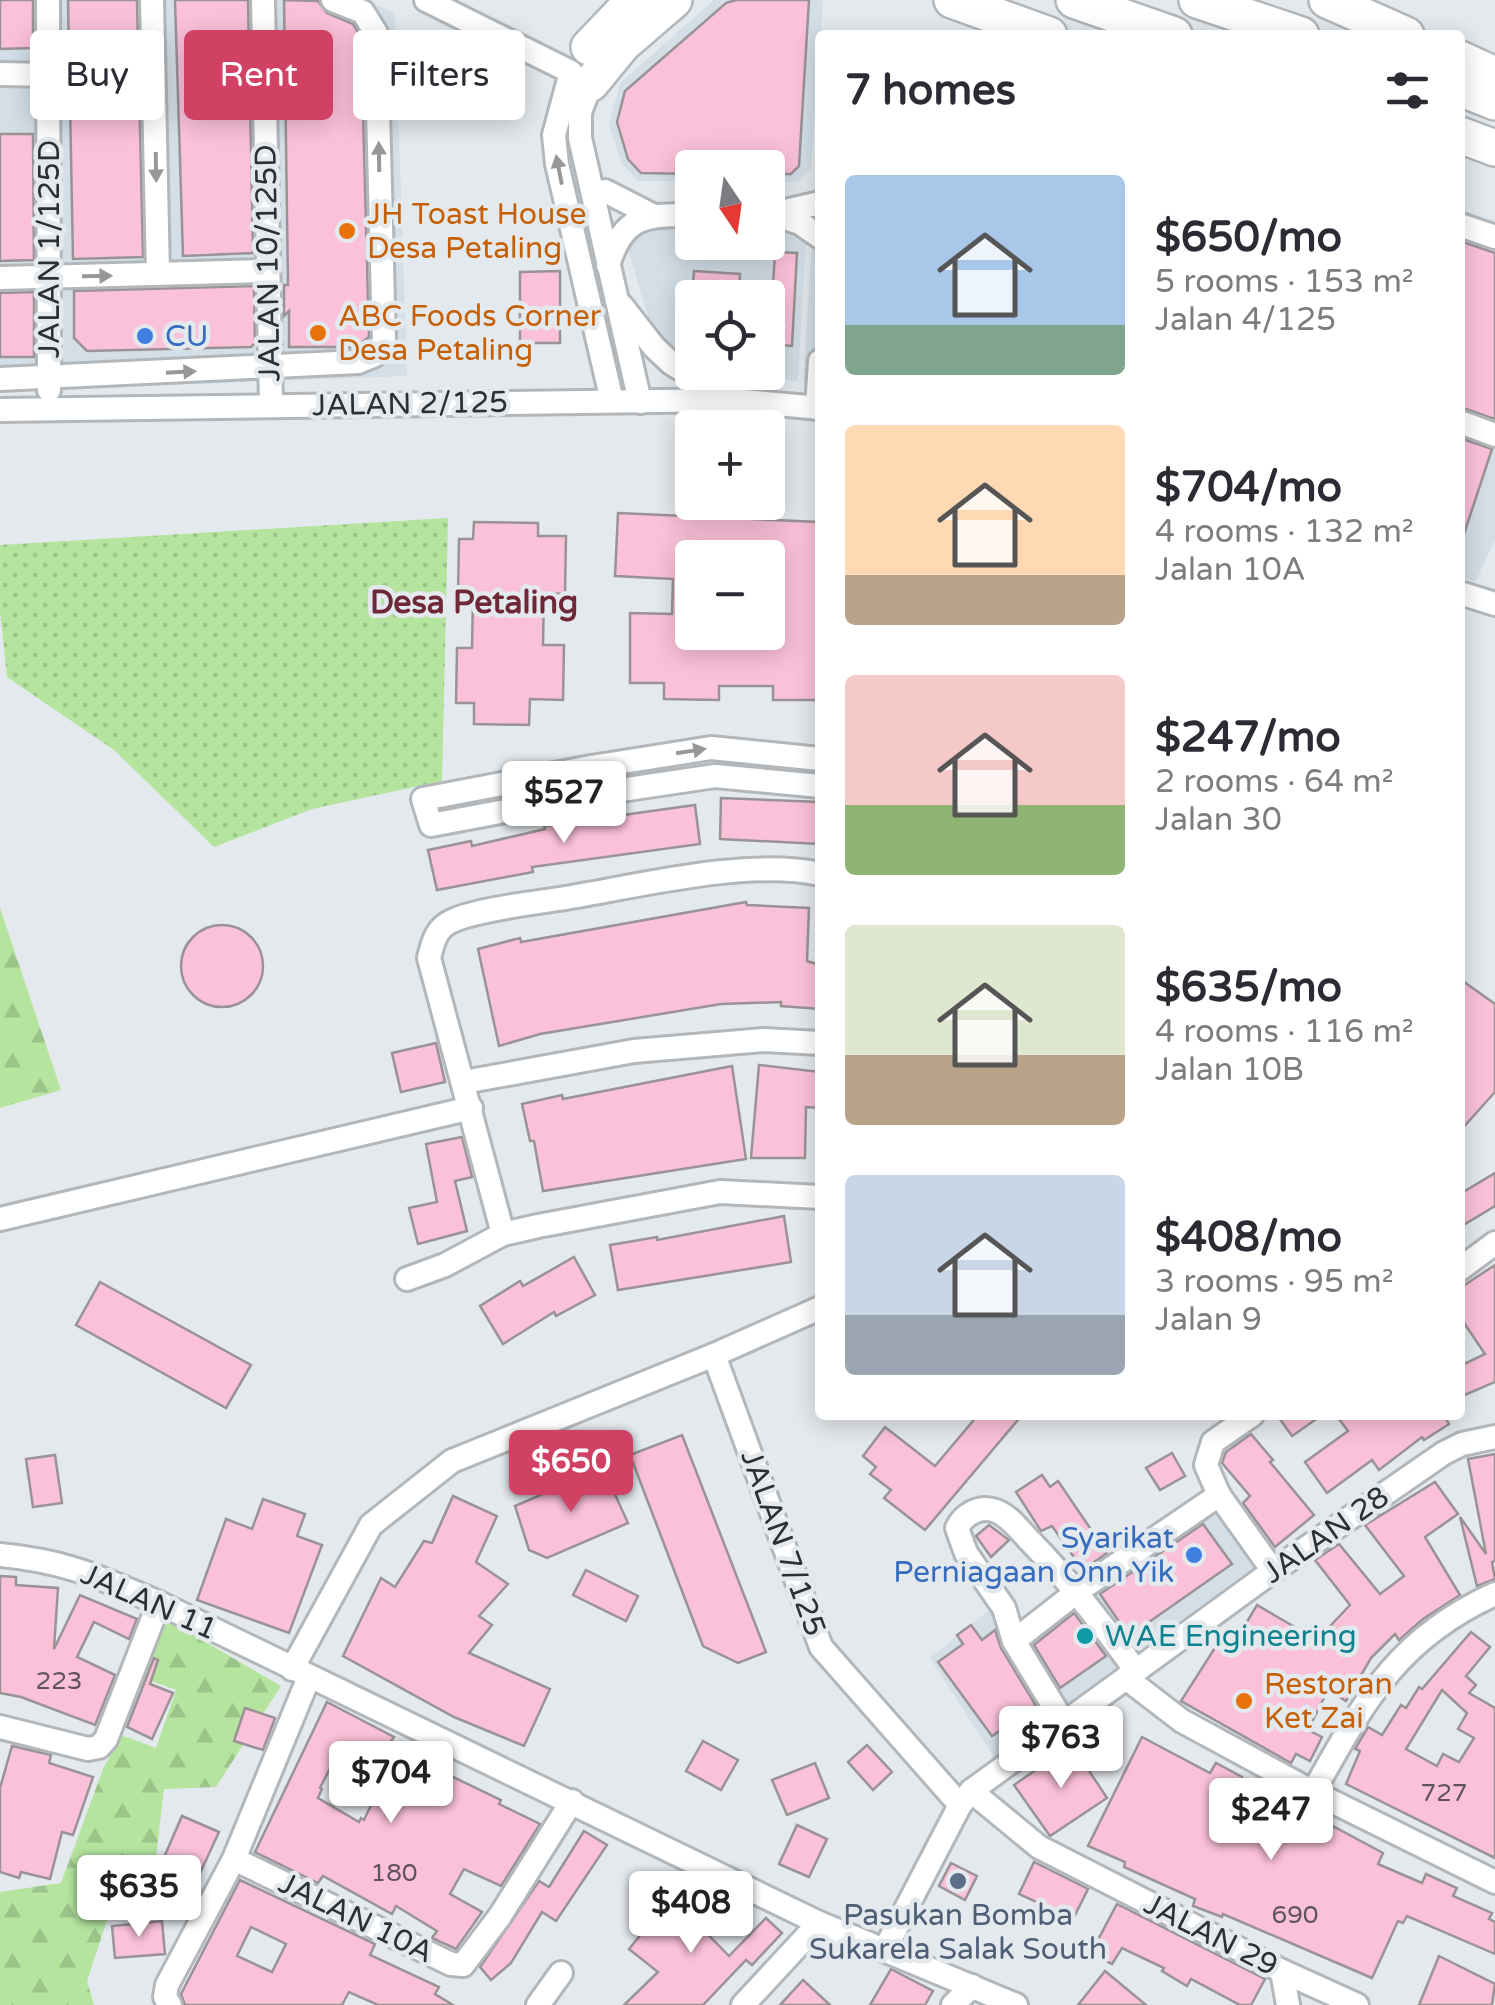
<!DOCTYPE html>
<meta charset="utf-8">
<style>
:root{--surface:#fff;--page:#f7f7f7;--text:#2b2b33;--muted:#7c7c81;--accent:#d04164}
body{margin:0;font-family:"Varela Round",sans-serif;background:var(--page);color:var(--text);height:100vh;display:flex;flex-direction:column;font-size:38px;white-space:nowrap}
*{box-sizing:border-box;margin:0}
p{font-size:32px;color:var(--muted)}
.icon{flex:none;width:55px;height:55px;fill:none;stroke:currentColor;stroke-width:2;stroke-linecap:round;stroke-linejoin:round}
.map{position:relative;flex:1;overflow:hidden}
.sheet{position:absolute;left:815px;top:30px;width:650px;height:1390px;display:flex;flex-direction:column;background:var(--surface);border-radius:10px;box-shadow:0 5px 25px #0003}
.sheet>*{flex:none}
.top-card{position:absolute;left:30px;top:30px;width:635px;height:90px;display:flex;gap:20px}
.needle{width:65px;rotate:167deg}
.controls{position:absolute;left:675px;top:150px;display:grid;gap:20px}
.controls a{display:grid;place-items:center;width:110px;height:110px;border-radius:10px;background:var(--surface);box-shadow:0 5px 25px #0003;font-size:50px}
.price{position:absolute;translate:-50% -85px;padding:0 22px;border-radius:10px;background:#fff;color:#222;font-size:32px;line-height:65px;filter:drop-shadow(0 2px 5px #0008)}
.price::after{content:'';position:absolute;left:50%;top:60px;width:30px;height:22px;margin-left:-15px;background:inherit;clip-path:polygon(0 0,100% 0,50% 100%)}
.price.active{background:var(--accent);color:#fff}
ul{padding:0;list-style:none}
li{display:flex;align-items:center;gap:30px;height:250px;padding:0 30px}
li span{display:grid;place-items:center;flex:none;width:280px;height:200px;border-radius:10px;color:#555}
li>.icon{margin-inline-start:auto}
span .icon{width:120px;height:120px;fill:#fffc;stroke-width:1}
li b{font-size:42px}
h2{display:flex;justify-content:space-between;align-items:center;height:120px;padding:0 30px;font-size:42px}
.chip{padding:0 35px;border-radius:10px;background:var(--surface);box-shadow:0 5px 25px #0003;font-size:35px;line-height:90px}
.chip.active{background:var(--accent);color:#fff}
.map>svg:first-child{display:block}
</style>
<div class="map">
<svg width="1495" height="2005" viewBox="0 0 1495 2005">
<defs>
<pattern id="green-dots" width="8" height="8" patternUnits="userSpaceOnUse" patternTransform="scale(2.5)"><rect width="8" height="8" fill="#b4e49e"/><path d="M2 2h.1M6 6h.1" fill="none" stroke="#9bc489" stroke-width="1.8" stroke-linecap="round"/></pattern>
<pattern id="forest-firs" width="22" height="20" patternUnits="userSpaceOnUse" patternTransform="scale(2.5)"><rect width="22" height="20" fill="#b4e49e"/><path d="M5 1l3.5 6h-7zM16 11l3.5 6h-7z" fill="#9bc489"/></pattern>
</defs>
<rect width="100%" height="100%" fill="#e4e9ed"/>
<g fill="#d3dee7">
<path d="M0,0H365L395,13L407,376L0,391Z"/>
<path d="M714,0H823L811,168L797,182H768V168H692V181H638L622,164L609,125L620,83Z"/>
<path d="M820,121V384L803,382Z"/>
<path d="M1460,209L1495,221V540L1475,582L1460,576Z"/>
<path d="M645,226H692V242H768V226H790L806,242L798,381L707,376L701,373L768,372V298H692V368L654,338L627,245Z"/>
<path d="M1219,1502L1265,1569L997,1762L930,1658L994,1606L1012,1646Z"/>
</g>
<path fill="url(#green-dots)" d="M448,518L442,781L312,809L214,847L114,750L7,677L0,611V545Z"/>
<g fill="url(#forest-firs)">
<path d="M0,908L61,1090L0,1108Z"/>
<path d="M163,1617L281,1686L216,1787L164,1789L150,1908L108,1917L87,1981L94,2005H0V1892L61,1883L103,1769L121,1735L156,1748L176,1690L141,1677Z"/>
</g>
<g fill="#fbc1d9" stroke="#999395" stroke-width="2.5" fill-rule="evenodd">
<path d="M0,0H33V48L0,49Z"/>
<path d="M68,0H137L143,257L73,259Z"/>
<path d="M175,0H248L253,253L183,256Z"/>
<path d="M284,0L318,1L327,13L353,24L361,37L369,337L355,347H289V311L284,316V285H288Z"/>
<path d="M736,0H809L799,166L791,174H768V168H692V174L641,173L628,159L617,122L625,91L726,3Z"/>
<path d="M0,134H33L34,260L0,261Z"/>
<path d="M1460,241L1495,253V419L1460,407Z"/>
<path d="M775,252L797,253L792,346L768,344V302H772Z"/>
<path d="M560,271V343H520V272Z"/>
<path d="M694,271L740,274L739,298H692Z"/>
<path d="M254,286L255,343L251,347L87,351L74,338V291Z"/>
<path d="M34,292V357H0V293Z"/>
<path d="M1460,438L1492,449L1463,537H1460Z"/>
<path d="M618,513L820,522V700H773V686H719V700L664,699V683H630V613L672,614L673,579L615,576ZM692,558H768V583L780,584L779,610H768V632H692Z"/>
<path d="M474,522L538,523V536H566L565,594L544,593L543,645H564L563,700L530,699L529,725L474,724V703H456L457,648H472L473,595L458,594L459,539H473Z"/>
<path d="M721,798L820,802L819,844L720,839Z"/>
<path d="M695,805L700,844L532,867L533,872L437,890L428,850L471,841L472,846L545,829L544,826Z"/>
<path d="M746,902L747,905L809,908L807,961L820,965V1009L781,1006V1002L721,1004L540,1034L499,1046L478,949L520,938L521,942Z"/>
<circle cx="222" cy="966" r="41"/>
<path d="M1460,979L1495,1004V1092L1460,1131Z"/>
<path d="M436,1043L445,1082L401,1092L392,1053Z"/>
<path d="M759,1065L820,1072V1108L806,1107L805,1158H751Z"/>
<path d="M732,1066L746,1159L543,1191L534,1141H530L522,1104L562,1095L563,1099Z"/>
<path d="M462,1137L472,1177L455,1181L467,1231L418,1244L409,1208L437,1202L426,1144Z"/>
<path d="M1495,1173V1206L1460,1227V1194Z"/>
<path d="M784,1216L791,1262L618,1290L610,1245L657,1237V1240Z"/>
<path d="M574,1257L595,1295L556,1316L554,1312L503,1344L480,1306L520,1281L523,1286Z"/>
<path d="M1495,1265V1382L1460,1397V1366L1485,1354L1460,1317V1288Z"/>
<path d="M100,1282L251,1365L226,1408L76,1325Z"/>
<path d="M978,1415H1022L925,1530L884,1498L891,1490L870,1474L876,1467L863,1456L885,1427L935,1466Z"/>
<path d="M1277,1415H1322L1292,1436Z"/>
<path d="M1336,1415H1444L1449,1424L1424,1440L1422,1437L1379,1470L1372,1460L1327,1493L1305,1462L1348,1431Z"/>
<path d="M1251,1434L1273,1460L1270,1462L1314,1515L1275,1547L1243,1503L1250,1496L1222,1463L1226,1452Z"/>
<path d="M682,1435L766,1652L738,1663L703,1646L630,1455Z"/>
<path d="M1172,1453L1185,1476L1160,1490L1146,1468Z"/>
<path d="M1495,1454V1561L1492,1562L1495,1579L1477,1586L1460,1517L1486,1554L1468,1459Z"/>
<path d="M55,1455L62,1503L33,1507L26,1459Z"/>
<path d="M603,1468L628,1523L547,1558L529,1550L515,1506Z"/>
<path d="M1042,1475L1050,1487L1058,1481L1107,1553L1083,1570L1052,1526L1041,1531L1016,1492Z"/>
<path d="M1435,1482L1458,1514L1425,1537L1460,1595L1423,1619L1399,1640L1395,1634L1371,1658L1346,1701L1328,1690L1308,1730L1322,1737L1310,1761L1296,1754L1291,1763L1181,1701L1220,1640L1232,1647L1257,1605L1317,1640L1350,1605L1315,1560L1339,1544L1380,1594L1404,1576L1365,1525Z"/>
<path d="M453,1496L497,1516L476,1562L508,1584L479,1616L492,1625L469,1653L550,1689L524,1746L454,1717L343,1656L381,1578L395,1587L424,1541L432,1543Z"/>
<path d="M263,1499L305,1514L297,1536L322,1545L289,1633L197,1600L226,1519L252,1529Z"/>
<path d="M1203,1524L1232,1564L1129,1636L1100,1594Z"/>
<path d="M989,1525L1009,1540L991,1557L976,1536Z"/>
<path d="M586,1570L638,1596L626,1621L573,1595Z"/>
<path d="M0,1576L16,1577V1585L58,1588L54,1649L80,1595L137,1619L129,1639L94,1622L77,1657L115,1675L95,1725L21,1697L0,1693Z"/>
<path d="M1074,1613L1106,1656L1060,1688L1034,1645Z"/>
<path d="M971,1625L982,1640L995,1630L1001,1648L1036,1706L992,1736L938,1662L963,1644L957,1635Z"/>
<path d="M1471,1632L1490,1647L1466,1676L1476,1685L1469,1693L1495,1708V1858L1346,1784L1360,1751L1355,1749L1368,1727L1382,1735L1401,1705L1406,1708L1419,1687L1422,1689ZM1442,1690L1467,1713L1458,1729L1474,1738L1459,1762L1443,1754L1437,1766L1406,1749Z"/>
<path d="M154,1658L158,1660L150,1684L173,1693L152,1739L127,1727Z"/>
<path d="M327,1702L394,1737L391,1741L428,1758L426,1764L501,1800L499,1804L540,1824L501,1886L464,1869L450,1894L482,1912L456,1949L432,1938L437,1931L396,1906L392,1914L323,1876L318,1883L255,1852ZM339,1751L386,1774L364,1820L361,1818L359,1822L318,1798L322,1789L320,1788Z"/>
<path d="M245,1708L275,1718L263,1750L234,1741Z"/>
<path d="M1142,1737L1210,1773L1216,1763L1242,1777L1236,1787L1281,1809L1288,1795L1321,1813L1318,1818L1383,1853L1378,1864L1422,1883L1426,1874L1457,1888L1453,1896L1492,1913L1489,1919L1495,1922V1954L1407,1916L1403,1923L1398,1921L1372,1978L1223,1914L1222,1917L1193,1906L1195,1899L1124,1867L1125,1862L1088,1846Z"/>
<path d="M703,1741L738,1760L721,1790L686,1771Z"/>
<path d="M867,1745L892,1772L873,1790L848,1762Z"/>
<path d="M1072,1745L1107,1798L1050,1836L1014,1785Z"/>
<path d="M12,1746L51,1755L49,1763L93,1777L73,1835L62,1832L50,1879L21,1872L19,1878L0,1872V1788Z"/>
<path d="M815,1763L829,1798L787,1815L772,1780Z"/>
<path d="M182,1816L219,1832L184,1908L148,1894Z"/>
<path d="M797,1825L827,1839L809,1877L779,1864Z"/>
<path d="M584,1831L607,1845L556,1921L542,1912L511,1963L491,1980L480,1967L539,1881L549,1887Z"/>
<path d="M1034,1862L1088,1889L1073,1919L1019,1894Z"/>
<path d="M951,1863L977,1876L965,1900L939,1886Z"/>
<path d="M240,1880L375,1944L370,1955L439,1987L435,1994L453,2005H378L349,1992L342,2005H185L181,1994ZM251,1927L286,1944L272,1972L237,1956Z"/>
<path d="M680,1887L706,1905L694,1920L729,1956L766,1918L782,1933L752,1965L746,1960L703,2005H624L658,1972L629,1949L647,1927L650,1929Z"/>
<path d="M1117,1904L1265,1979L1251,2005H1240L1191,1979L1187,1986L1162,1971L1164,1968L1122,1948L1112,1964L1091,1953Z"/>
<path d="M162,1921L165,1954L115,1958L112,1926Z"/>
<path d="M1439,1956L1495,1984L1492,2005H1419Z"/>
<path d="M891,1969L933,1991L925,2005H870Z"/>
<path d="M1105,1971L1146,2005H1078Z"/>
<path d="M803,1980L830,2005H780Z"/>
</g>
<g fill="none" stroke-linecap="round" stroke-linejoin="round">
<defs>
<g id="minor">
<path d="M48,0L49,390"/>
<path d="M152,0L158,274"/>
<path d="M263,0L271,406"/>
<path d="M426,0L571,72L554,135L557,164L612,401"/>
<path d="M0,74L48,75"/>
<path d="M591,83L580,112V138L640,402"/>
<path d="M605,191L652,215"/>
<path d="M768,215L820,203"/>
<path d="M776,215L800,223L820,237"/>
<path d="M1460,225L1495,237"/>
<path d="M608,265C624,215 645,215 692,215"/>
<path d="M0,278L268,271"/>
<path d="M622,306L654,347L671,363L732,400"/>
<path d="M0,379L358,362L375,355L384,341L376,33L363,12L333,0"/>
<path d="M817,408L820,361"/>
<path d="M0,410L732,400L820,408"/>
<path d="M1460,422L1495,435"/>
<path d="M1460,593L1495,604"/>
<path d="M820,759L711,748L591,767L423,799L431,825L601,793L715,776L820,786"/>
<path d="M464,1082L634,1051L764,1040L820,1043"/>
<path d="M0,1219L471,1108"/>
<path d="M503,1234L429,958C433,942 436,928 452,921C474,910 533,903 559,899C635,887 745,858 820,874"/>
<path d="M1460,1269L1495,1243"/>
<path d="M407,1279L445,1265L503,1234L538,1226L720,1192L820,1197"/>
<path d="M714,1355L821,1647L960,1805"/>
<path d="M1252,1415L1213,1442L1206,1465L1219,1495L1273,1571"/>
<path d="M0,1555C66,1561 99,1577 159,1603L819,1923L1016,2005"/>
<path d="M1014,1641L1078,1591L1219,1495"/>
<path d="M292,1669L371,1525L452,1461L714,1355L820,1308"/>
<path d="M1126,1678L1182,1721L1313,1792L1495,1882"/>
<path d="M1064,1723L1014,1641L1004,1608L966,1553L957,1528C964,1514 980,1505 996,1511C1010,1516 1021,1532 1031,1542C1071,1583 1102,1624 1136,1671"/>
<path d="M0,1727L88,1749L99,1747L106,1739L159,1603"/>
<path d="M971,1791L1039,1847L1282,1971L1357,2005"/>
<path d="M1313,1792C1364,1702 1396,1639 1495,1594"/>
<path d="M234,1859L451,1964L463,1965L500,1916L572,1801"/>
<path d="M885,1949L960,1805L971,1791L1273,1571L1444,1453L1462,1444L1495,1437"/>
<path d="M1282,1971L1288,2005"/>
<path d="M170,2005L165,1997L167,1985L234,1859L309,1677"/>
<path d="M538,2005L561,1973"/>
<path d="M743,2005L819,1923"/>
<path d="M953,2005L972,1986"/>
</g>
<g id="highway">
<path d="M952,0L1049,35"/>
<path d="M1074,0L1174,35"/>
<path d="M1197,0L1301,35"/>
<path d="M1327,0L1406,35"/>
<path d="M589,47L634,0"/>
<path d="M1460,59L1495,75"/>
<path d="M591,83L623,44L674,0"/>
<path d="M1460,88L1495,102"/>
<path d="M1460,135L1495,148"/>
</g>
</defs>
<use href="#minor" stroke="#b2b7bb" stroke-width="28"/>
<use href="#highway" stroke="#b2b7bb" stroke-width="40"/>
<use href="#minor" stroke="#fff" stroke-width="22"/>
<use href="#highway" stroke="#fff" stroke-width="35"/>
</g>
<defs><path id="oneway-solid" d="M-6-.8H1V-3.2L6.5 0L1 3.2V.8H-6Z" transform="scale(2.5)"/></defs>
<g fill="#969798">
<use href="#oneway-solid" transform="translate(379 157) rotate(-91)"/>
<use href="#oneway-solid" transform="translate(156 167) rotate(89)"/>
<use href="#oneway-solid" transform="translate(559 170) rotate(-101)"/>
<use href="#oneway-solid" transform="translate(97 276) rotate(-1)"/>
<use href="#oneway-solid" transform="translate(181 372) rotate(-3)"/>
<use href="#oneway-solid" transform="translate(691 751) rotate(-9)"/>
</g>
<g fill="#e8710a" stroke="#e4e9ed" stroke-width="4">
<circle cx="347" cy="231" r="10"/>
<circle cx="318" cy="333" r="10"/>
<circle cx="1244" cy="1701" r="10"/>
</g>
<g fill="#3f7fe0" stroke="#e4e9ed" stroke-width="4">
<circle cx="145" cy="336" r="10"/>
<circle cx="1194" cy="1555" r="10"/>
</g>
<circle fill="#0f9aa8" stroke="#e4e9ed" stroke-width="4" cx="1085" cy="1636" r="10"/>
<circle fill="#5c6f8a" stroke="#e4e9ed" stroke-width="4" cx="958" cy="1881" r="10"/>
<g text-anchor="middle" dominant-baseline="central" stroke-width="9" stroke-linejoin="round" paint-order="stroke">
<g font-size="25" fill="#60545b">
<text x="59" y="1681">223</text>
<text x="1444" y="1793">727</text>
<text x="394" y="1873">180</text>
<text x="1295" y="1915">690</text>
</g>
<g font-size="30" fill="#c56008" stroke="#e4e9ed" text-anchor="start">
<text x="367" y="214">JH Toast House<tspan x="367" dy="34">Desa Petaling</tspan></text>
<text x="338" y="316">ABC Foods Corner<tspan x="338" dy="34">Desa Petaling</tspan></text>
<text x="1264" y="1684">Restoran<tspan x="1264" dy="34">Ket Zai</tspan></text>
</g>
<g font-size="30" fill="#2d2f31" stroke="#e4e9ed">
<text transform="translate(49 249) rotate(-90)">JALAN 1/125D</text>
<text transform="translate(268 263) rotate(-91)">JALAN 10/125D</text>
<text transform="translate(410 404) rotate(-1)">JALAN 2/125</text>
<text transform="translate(1326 1535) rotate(-35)">JALAN 28</text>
<text transform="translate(783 1543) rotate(70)">JALAN 7/125</text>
<text transform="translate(149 1602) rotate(24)">JALAN 11</text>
<text transform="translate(356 1918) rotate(26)">JALAN 10A</text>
<text transform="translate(1211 1935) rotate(27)">JALAN 29</text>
</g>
<g font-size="30" fill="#366cbe" stroke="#e4e9ed" text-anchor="start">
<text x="165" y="336">CU</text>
<text x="1174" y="1538" text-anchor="end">Syarikat<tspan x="1174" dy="34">Perniagaan Onn Yik</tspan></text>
</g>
<g font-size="30" fill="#0d838f" stroke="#e4e9ed" text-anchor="start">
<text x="1105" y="1636">WAE Engineering</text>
</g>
<g font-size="30" fill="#4e5e75" stroke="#e4e9ed">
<text x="958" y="1915">Pasukan Bomba<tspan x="958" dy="34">Sukarela Salak South</tspan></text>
</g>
<g font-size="32" font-weight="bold" fill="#6e2837" stroke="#e4e9ed">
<text x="474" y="603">Desa Petaling</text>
</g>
</g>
</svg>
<div class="controls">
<a><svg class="needle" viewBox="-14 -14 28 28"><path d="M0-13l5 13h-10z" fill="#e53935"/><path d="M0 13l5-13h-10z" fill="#7c7c81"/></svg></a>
<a><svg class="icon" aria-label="locate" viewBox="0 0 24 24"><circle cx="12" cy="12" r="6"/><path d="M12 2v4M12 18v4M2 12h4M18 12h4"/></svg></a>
<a>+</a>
<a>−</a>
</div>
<b class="price" style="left:564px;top:846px">$527</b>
<b class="price active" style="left:571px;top:1515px">$650</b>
<b class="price" style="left:1061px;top:1791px">$763</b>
<b class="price" style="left:391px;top:1826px">$704</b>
<b class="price" style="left:1271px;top:1863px">$247</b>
<b class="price" style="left:139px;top:1940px">$635</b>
<b class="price" style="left:691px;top:1956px">$408</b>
<div class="top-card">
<a class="chip">Buy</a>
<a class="chip active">Rent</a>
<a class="chip">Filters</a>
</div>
<section class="sheet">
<h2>7 homes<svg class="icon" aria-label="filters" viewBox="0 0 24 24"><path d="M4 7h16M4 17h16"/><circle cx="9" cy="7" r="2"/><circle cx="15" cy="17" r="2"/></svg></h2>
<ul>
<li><span style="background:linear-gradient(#a9c7e8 75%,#7fa58c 0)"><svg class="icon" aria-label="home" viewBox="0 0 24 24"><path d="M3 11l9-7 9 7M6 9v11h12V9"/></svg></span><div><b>$650/mo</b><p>5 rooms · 153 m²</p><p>Jalan 4/125</p></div></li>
<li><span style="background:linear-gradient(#ffd9b3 75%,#b9a48a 0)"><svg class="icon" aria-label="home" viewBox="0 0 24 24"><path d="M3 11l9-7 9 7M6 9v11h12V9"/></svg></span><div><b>$704/mo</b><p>4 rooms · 132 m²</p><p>Jalan 10A</p></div></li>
<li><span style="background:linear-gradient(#f6c9c9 65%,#8fb573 0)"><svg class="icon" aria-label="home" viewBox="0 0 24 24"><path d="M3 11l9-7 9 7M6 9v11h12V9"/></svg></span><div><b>$247/mo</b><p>2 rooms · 64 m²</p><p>Jalan 30</p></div></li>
<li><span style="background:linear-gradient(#dfe7d0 65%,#b9a48a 0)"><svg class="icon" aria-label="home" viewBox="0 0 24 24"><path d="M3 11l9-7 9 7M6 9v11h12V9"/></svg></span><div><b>$635/mo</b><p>4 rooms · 116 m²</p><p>Jalan 10B</p></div></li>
<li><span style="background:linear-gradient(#c9d6e8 70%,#9aa5b1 0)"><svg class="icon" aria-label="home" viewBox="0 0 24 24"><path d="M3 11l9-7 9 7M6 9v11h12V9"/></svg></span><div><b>$408/mo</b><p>3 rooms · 95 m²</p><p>Jalan 9</p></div></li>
</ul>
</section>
</div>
